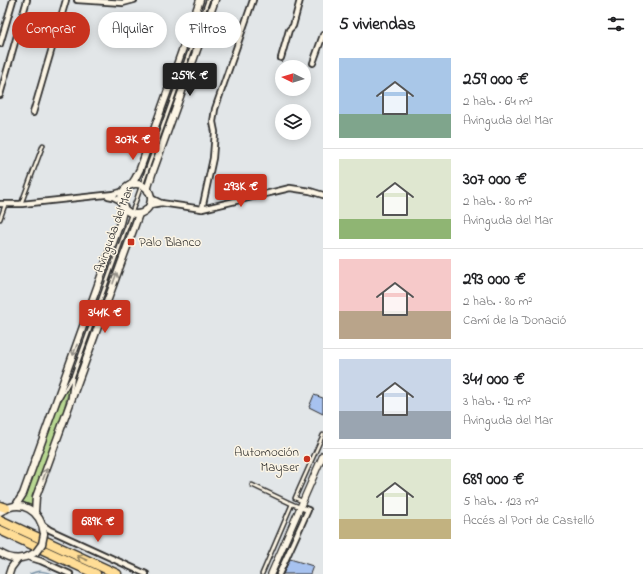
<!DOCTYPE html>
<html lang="es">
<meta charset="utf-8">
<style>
:root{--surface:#fff;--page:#f6f6f6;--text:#202124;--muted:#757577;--line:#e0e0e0;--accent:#c8321e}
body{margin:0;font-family:"Indie Flower",sans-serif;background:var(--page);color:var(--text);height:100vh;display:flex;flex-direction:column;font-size:15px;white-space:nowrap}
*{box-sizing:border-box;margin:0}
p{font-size:13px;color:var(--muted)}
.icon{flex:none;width:22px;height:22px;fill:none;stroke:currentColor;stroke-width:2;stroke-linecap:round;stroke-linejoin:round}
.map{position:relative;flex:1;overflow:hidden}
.details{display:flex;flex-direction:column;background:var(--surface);width:320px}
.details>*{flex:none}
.guide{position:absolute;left:12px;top:12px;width:251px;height:36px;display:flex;gap:8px}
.needle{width:26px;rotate:275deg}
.buttons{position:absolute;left:275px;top:60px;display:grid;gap:8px}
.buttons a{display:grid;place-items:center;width:36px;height:36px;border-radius:50%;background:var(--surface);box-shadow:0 2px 10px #0003;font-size:20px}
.price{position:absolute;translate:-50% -34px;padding:0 9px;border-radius:4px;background:var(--accent);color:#fff;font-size:13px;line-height:26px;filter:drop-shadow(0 1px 2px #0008)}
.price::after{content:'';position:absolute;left:50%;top:24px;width:12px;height:9px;margin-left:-6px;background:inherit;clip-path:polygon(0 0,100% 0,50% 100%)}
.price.on{background:#222;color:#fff}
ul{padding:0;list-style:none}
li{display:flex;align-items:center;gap:12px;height:100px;padding:0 16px}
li+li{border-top:1px solid var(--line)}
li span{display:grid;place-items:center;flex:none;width:112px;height:80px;border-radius:0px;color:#555}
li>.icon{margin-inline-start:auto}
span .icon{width:48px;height:48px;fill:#fffc;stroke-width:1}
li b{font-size:17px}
h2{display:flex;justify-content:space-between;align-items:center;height:48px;padding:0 16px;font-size:17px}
.chip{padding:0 14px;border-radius:18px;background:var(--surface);box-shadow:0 2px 10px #0003;font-size:14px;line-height:36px}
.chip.on{background:var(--accent);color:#fff}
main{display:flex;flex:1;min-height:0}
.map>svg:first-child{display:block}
</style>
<main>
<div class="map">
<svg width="323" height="574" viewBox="0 0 323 574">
<rect width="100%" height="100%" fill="#e2e6e8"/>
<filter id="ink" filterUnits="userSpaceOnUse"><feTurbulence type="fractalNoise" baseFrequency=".025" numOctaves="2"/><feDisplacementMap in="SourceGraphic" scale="8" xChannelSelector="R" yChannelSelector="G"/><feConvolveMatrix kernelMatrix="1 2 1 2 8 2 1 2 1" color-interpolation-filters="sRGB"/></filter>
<g filter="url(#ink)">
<path fill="#b7d791" stroke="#71815e" d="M71,381L62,416L32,500V505L22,502L25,496L56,411Z"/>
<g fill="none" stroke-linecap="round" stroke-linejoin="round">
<path stroke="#7891a5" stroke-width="1.5" d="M30,574C39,570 43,571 52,574"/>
</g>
<g fill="#a7c2ef" stroke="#2b2b2b">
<path d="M314,395L323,398V414L309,407Z"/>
<path d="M290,559L313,566L310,574H283Z"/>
</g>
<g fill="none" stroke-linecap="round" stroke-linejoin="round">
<defs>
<g id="service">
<path d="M21,204L43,145"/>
<path d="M0,219L5,205"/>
<path d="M60,398L72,377"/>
<path d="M70,398L73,376L208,0"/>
<path d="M252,485L292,504"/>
<path d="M302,501L295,498L323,435"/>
<path d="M262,574L292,504L300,507"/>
</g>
<g id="minor">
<path d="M77,0L123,3L134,0"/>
<path d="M0,44L13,0"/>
<path d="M281,58L289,30L293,26L300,0"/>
<path d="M313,63L323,35"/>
<path d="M0,95L27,0"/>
<path d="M33,113L66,0"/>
<path d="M108,196L113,197L121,201"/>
<path d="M151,198L161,203L202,209L290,188L310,191L323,195"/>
<path d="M0,204H22L114,194L124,191"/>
<path d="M150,205L161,203"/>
<path d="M202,209L213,158L215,132L213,122L215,109L253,0"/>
<path d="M43,525L50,530L146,574"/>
<path d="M28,557L41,561L70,574"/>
<path d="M279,574L308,510L300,507"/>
</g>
<path id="tertiary" d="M271,574L323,455"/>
<g id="secondary">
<circle cx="136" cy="199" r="15"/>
<path d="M131,185L135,179L140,169L200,0"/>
<path d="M148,191V187L152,174L215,0"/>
<path d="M16,505L23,494L120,223L124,207"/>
<path d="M0,512C21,498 41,510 44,534"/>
<path d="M35,512L36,497L139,214"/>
<path d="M0,553C13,561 23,560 36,552"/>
<path d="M9,574L11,568L17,560"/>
</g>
<g id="motorway">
<path d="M0,506L6,508"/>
<path d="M0,520L117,574"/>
<path d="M0,530L96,574"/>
</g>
</defs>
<use href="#service" stroke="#2b2b2b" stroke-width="5.5"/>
<use href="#minor" stroke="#2b2b2b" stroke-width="8"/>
<use href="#tertiary" stroke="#2b2b2b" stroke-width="8"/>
<use href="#secondary" stroke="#2b2b2b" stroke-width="9"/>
<use href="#motorway" stroke="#2b2b2b" stroke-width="11"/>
<use href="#service" stroke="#fcf5e5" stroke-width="2.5"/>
<use href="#minor" stroke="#fcf5e5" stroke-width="4.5"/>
<use href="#tertiary" stroke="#fcf5e5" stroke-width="5.5"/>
<use href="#secondary" stroke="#fcf5e5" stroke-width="6"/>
<use href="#motorway" stroke="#ffdd96" stroke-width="8"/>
<defs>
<path id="secondary-bridge" d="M36,552L42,544L44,534"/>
</defs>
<use href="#secondary-bridge" stroke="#2b2b2b" stroke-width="9" stroke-linecap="butt"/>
<use href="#secondary-bridge" stroke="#fcf5e5" stroke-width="6"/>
</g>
<defs><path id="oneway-shaft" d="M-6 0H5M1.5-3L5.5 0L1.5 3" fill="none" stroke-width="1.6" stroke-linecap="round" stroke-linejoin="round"/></defs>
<g stroke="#949088">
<use href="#oneway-shaft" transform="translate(115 278) rotate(-70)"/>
<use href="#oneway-shaft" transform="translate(75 350) rotate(110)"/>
<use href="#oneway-shaft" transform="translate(45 474) rotate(-70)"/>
</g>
<use stroke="#958460" href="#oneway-shaft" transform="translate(82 558) rotate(-155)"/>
</g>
<g fill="#c8321e" stroke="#fcf5e5" stroke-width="1.5">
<rect x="127" y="238" width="8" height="8" rx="2"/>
<circle cx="307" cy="459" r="4"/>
</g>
<g text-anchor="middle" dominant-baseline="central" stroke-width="3" stroke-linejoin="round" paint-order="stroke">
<g font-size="13" fill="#2b2b2b" stroke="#fcf5e5">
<text transform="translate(114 230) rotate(-70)">Avinguda del Mar</text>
</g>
<g font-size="13" fill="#2b2b2b" stroke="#fcf5e5" text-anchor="start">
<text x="139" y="242">Palo Blanco</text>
<text x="299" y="452" text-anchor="end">Automoción<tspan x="299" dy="15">Mayser</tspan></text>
</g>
</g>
</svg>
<div class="buttons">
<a><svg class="needle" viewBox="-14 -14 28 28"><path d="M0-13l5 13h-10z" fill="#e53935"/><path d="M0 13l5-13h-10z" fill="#757577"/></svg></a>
<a><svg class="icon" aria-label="layers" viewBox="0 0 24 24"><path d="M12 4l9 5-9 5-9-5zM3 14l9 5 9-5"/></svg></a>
</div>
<b class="price on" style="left:190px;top:97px">259K €</b>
<b class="price" style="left:133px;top:161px">307K €</b>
<b class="price" style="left:241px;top:208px">293K €</b>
<b class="price" style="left:105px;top:334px">341K €</b>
<b class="price" style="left:98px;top:543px">689K €</b>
<div class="guide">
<a class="chip on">Comprar</a>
<a class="chip">Alquilar</a>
<a class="chip">Filtros</a>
</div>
</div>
<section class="details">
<h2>5 viviendas<svg class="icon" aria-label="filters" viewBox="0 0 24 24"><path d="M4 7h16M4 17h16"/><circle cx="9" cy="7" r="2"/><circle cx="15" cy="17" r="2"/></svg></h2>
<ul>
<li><span style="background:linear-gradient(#a9c7e8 70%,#7fa58c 0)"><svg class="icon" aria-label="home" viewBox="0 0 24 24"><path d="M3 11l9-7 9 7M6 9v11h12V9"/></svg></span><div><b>259 000 €</b><p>2 hab. · 64 m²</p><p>Avinguda del Mar</p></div></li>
<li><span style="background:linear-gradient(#dfe7d0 75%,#8fb573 0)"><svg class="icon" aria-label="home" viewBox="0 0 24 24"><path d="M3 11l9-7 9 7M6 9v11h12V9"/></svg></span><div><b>307 000 €</b><p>2 hab. · 80 m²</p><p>Avinguda del Mar</p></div></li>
<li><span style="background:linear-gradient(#f6c9c9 65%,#b9a48a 0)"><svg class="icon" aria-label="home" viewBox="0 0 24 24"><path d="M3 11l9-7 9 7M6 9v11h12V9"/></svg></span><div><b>293 000 €</b><p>2 hab. · 80 m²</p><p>Camí de la Donació</p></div></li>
<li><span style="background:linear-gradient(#c9d6e8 65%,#9aa5b1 0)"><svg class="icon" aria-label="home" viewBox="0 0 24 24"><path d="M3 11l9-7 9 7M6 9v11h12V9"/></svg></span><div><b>341 000 €</b><p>3 hab. · 92 m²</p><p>Avinguda del Mar</p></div></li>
<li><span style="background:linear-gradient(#dfe7d0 75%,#c2b280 0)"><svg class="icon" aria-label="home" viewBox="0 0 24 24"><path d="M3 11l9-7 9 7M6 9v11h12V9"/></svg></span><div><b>689 000 €</b><p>5 hab. · 123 m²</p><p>Accés al Port de Castelló</p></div></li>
</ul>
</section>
</main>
